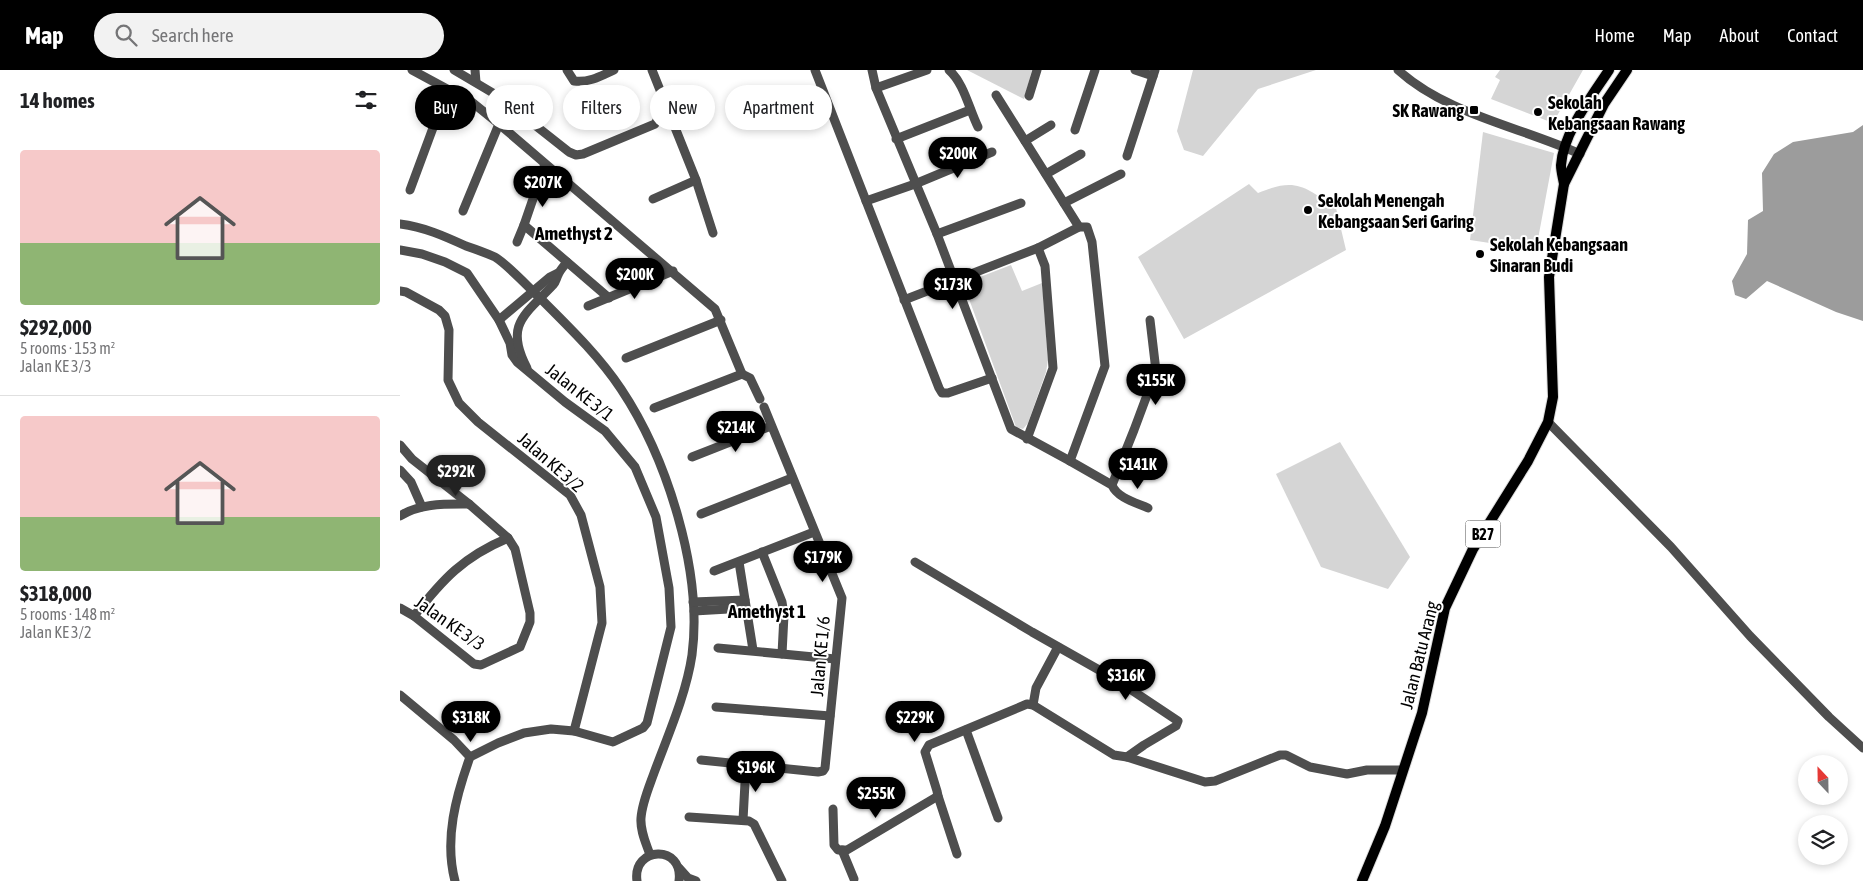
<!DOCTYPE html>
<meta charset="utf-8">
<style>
:root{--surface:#fff;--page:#f2f2f2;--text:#202124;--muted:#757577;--line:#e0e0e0;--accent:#000}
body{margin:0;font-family:"Asap Condensed",sans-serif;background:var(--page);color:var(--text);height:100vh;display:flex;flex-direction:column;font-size:19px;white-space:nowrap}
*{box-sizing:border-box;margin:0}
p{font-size:16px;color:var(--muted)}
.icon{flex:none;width:28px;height:28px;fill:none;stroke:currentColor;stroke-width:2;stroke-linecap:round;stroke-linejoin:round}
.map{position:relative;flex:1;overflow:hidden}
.sheet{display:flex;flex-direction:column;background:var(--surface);width:400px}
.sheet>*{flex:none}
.banner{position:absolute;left:15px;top:15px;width:475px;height:45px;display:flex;gap:10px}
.needle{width:32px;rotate:338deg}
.fabs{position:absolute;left:1398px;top:685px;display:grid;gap:10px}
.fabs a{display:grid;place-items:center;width:50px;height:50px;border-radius:50%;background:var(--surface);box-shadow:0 2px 8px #0003;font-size:25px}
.price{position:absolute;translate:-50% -42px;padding:0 11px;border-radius:18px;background:var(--accent);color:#fff;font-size:16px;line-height:32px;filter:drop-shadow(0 1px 2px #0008)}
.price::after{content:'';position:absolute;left:50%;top:30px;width:15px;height:11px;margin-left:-8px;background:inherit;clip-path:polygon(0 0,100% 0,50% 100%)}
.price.selected{background:#222;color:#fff}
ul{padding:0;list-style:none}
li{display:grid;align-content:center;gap:10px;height:265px;padding:0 20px}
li+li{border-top:1px solid var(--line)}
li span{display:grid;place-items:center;height:155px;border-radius:5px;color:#555}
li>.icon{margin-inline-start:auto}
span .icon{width:90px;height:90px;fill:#fffc;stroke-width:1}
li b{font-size:21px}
h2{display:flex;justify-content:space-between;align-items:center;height:60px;padding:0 20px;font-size:21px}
.pill{padding:0 18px;border-radius:22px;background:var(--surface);box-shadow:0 2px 8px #0003;font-size:18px;line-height:45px}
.pill.selected{background:var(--accent);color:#fff}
header{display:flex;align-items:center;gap:30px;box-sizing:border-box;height:70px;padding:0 25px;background:var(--accent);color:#fff}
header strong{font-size:24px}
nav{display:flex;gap:28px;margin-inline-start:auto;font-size:18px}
.search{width:350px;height:45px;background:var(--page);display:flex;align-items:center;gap:12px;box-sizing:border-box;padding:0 18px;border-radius:28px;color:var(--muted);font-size:19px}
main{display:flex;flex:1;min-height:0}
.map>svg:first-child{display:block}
</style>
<header>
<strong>Map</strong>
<div class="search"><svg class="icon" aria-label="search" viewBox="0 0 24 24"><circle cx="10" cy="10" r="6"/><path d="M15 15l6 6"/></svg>Search here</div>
<nav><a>Home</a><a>Map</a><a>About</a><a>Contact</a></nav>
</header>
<main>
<section class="sheet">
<h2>14 homes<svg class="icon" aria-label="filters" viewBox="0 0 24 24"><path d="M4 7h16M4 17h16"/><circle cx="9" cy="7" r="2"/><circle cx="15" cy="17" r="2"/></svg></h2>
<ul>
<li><span style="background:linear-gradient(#f6c9c9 60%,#8fb573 0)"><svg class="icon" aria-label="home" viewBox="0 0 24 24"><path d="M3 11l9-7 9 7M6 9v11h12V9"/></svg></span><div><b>$292,000</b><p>5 rooms · 153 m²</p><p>Jalan KE 3/3</p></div></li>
<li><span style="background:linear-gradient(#f6c9c9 65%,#8fb573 0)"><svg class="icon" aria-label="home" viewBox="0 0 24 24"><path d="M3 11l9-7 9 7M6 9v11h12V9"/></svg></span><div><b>$318,000</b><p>5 rooms · 148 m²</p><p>Jalan KE 3/2</p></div></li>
</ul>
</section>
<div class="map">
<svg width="1463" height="811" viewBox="0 0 1463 811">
<rect width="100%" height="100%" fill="#fff"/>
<g fill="#d5d5d5">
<path d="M567,0H632L624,29Z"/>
<path d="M793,0H916L858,19L803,86L784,80L777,61Z"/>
<path d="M1100,0H1183L1153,53L1091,29L1100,10L1095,7Z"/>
<path d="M1083,62L1154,83L1136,180L1070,170Z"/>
<path d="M849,114L858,123C897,107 904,117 936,138L946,180L784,269L738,187Z"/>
<path d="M611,195L622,221L642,213L648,290L646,302L628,353L623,359L616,357L565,218L567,212Z"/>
<path d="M940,372L1010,487L988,519L921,497L876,404Z"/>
</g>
<path fill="#9c9c9c" d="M1463,55V251L1436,242L1367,211L1346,229L1335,225L1332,211L1347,184L1348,150L1363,141L1362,103L1374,84L1393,72L1453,62Z"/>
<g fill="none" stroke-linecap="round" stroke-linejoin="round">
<defs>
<g id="major">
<path d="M1164,114C1163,108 1161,101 1161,95C1163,63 1192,26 1209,0"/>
<path d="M962,811L985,756L1022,643L1045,538L1073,479L1128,391L1148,352L1153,327L1149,207L1164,114L1204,34L1227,0"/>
</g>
</defs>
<use href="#major" stroke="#dbdbdb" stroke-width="12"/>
<g stroke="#4e4e4e" stroke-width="9">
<path d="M12,0L73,33L99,54L315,239L342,304"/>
<path d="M54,0L98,26L169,82L176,85L183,84L255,54L266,33"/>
<path d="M75,0L76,12"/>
<path d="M167,0L174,11C189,13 201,6 214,0"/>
<path d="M252,0L296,110L313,163"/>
<path d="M415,0L539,318L542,323H548L592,308"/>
<path d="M472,0L476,18L537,164L611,359L670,391L712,415C717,428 737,433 748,438"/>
<path d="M549,0C564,13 569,39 578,57"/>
<path d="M735,0L753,6"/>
<path d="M998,0C1046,44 1121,57 1180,84"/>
<path d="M476,18L527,0"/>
<path d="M596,25L679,157"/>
<path d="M629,26L637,0"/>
<path d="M675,60L695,0"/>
<path d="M496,69L570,40"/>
<path d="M625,71L651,55"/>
<path d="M727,86L755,0"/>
<path d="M646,104L681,84"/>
<path d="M10,120L47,20"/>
<path d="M253,129L296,110"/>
<path d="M466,131L515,114L592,82"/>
<path d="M664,133L721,104"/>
<path d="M63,141L99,54"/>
<path d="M0,154C24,157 44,166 66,176C75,179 86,183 95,187C108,195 129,218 141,229C169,257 199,286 221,319C267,388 303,501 292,585C286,625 268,665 254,703C249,717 242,733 241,748C240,761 246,773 250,785"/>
<path d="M124,155L209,228"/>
<path d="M537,164L621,133"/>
<path d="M117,172L124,155L145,94"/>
<path d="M0,180L22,184L45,192L67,203L99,250L110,273L112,285L117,292L165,332L205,361L235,397L256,447L269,518L271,557L247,653L243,658L213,672L174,661L151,659L124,663L98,673L70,687C56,726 44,769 55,811"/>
<path d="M0,221L6,222L39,240L45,246L49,260L48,310L59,333L78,352L170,425L181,445L200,517L202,553L174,661"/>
<path d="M504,230L638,178L679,157H687L692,172L705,296L670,391"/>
<path d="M188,236L273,201"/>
<path d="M99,250L150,207L158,203"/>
<path d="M226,288L321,250"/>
<path d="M127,298C104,254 125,245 153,215C156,212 156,209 158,205C160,200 164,196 167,192"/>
<path d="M342,304L350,308L360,329"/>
<path d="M254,338L342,304"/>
<path d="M1148,352L1271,477L1350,566L1429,647L1463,678"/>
<path d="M627,369L653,298L645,196L638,178"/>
<path d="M0,375L12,389L69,434L108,468L115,479L130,543V552L120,577L81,595L74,594L14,546L0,538"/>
<path d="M292,387L371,356"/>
<path d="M0,400L11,412L22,437"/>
<path d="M712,415L734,360L756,301L750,250"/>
<path d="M301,444L392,408"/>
<path d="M0,446C20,433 45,434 69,434"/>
<path d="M362,482L382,532L384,545L382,584"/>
<path d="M339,492L353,580"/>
<path d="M515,492L632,562L715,609L778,651L776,656L744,675L727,687"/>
<path d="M314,501L414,462"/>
<path d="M293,532L345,530"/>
<path d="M294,541L346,538"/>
<path d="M14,546C43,509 63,487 108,468"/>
<path d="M318,578L435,589"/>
<path d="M0,625L54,670L70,687"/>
<path d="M633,635L636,618L658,577"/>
<path d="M316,637L430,646"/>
<path d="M566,660L598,748"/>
<path d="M301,690L418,702L423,701L425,698L442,528L364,337"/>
<path d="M433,739L434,775L438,780H447L538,726"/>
<path d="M289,747L349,751L354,754L382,811"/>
<path d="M343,750L346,694"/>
<path d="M442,780L454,809"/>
<path d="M557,784L538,726L537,721L525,682L529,675L627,634L633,635L714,685L727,687L805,712L815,711L880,685H886L910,697L947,704L967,700H1003"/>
<path d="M279,798L288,808L296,811"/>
<path d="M237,811C232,776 284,774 279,811"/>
</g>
<use href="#major" stroke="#000" stroke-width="10"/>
</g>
<g fill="#000" stroke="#fff" stroke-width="2">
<rect x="1069" y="35" width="10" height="10" rx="2.5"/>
<circle cx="1138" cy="42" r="5"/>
<circle cx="908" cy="140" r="5"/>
<circle cx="1080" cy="184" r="5"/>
</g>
<g text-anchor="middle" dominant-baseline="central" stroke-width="4" stroke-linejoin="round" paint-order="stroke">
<rect fill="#fff" stroke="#4c4c4c" stroke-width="1" x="1065.5" y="450.5" width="35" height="27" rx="4"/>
<g font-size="16" font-weight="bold" fill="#000">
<text x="1083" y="464">B27</text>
</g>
<g font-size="18" font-weight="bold" fill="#000" stroke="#fff" text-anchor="start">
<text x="1148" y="32">Sekolah<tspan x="1148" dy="21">Kebangsaan Rawang</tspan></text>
<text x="1064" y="40" text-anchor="end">SK Rawang</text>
<text x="918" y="130">Sekolah Menengah<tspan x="918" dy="21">Kebangsaan Seri Garing</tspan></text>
<text x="1090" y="174">Sekolah Kebangsaan<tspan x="1090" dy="21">Sinaran Budi</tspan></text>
</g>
<g font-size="18" fill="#000" stroke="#fff">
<text transform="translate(180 322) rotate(38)">Jalan KE 3/1</text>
<text transform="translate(151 392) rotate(41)">Jalan KE 3/2</text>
<text transform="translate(50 553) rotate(35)">Jalan KE 3/3</text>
<text transform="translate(1019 585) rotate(-76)">Jalan Batu Arang</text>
<text transform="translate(420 586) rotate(-85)">Jalan KE 1/6</text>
</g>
<g font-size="19" font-weight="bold" fill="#000" stroke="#fff">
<text x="174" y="163">Amethyst 2</text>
<text x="367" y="541">Amethyst 1</text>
</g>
</g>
</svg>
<div class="fabs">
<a><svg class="needle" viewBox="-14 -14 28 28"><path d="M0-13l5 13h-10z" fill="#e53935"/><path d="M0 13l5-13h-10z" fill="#757577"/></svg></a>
<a><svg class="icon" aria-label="layers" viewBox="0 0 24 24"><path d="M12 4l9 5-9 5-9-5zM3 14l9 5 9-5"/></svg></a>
</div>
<b class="price" style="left:558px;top:109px">$200K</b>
<b class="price" style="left:143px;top:138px">$207K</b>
<b class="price" style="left:235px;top:230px">$200K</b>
<b class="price" style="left:553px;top:240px">$173K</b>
<b class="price" style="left:756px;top:336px">$155K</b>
<b class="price" style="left:336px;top:383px">$214K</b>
<b class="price" style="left:738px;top:420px">$141K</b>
<b class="price selected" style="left:56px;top:427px">$292K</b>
<b class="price" style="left:423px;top:513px">$179K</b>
<b class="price" style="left:726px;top:631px">$316K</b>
<b class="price" style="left:71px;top:673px">$318K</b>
<b class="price" style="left:515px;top:673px">$229K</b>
<b class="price" style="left:356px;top:723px">$196K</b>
<b class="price" style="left:476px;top:749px">$255K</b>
<div class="banner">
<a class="pill selected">Buy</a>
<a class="pill">Rent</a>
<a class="pill">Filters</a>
<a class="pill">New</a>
<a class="pill">Apartment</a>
</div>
</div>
</main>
